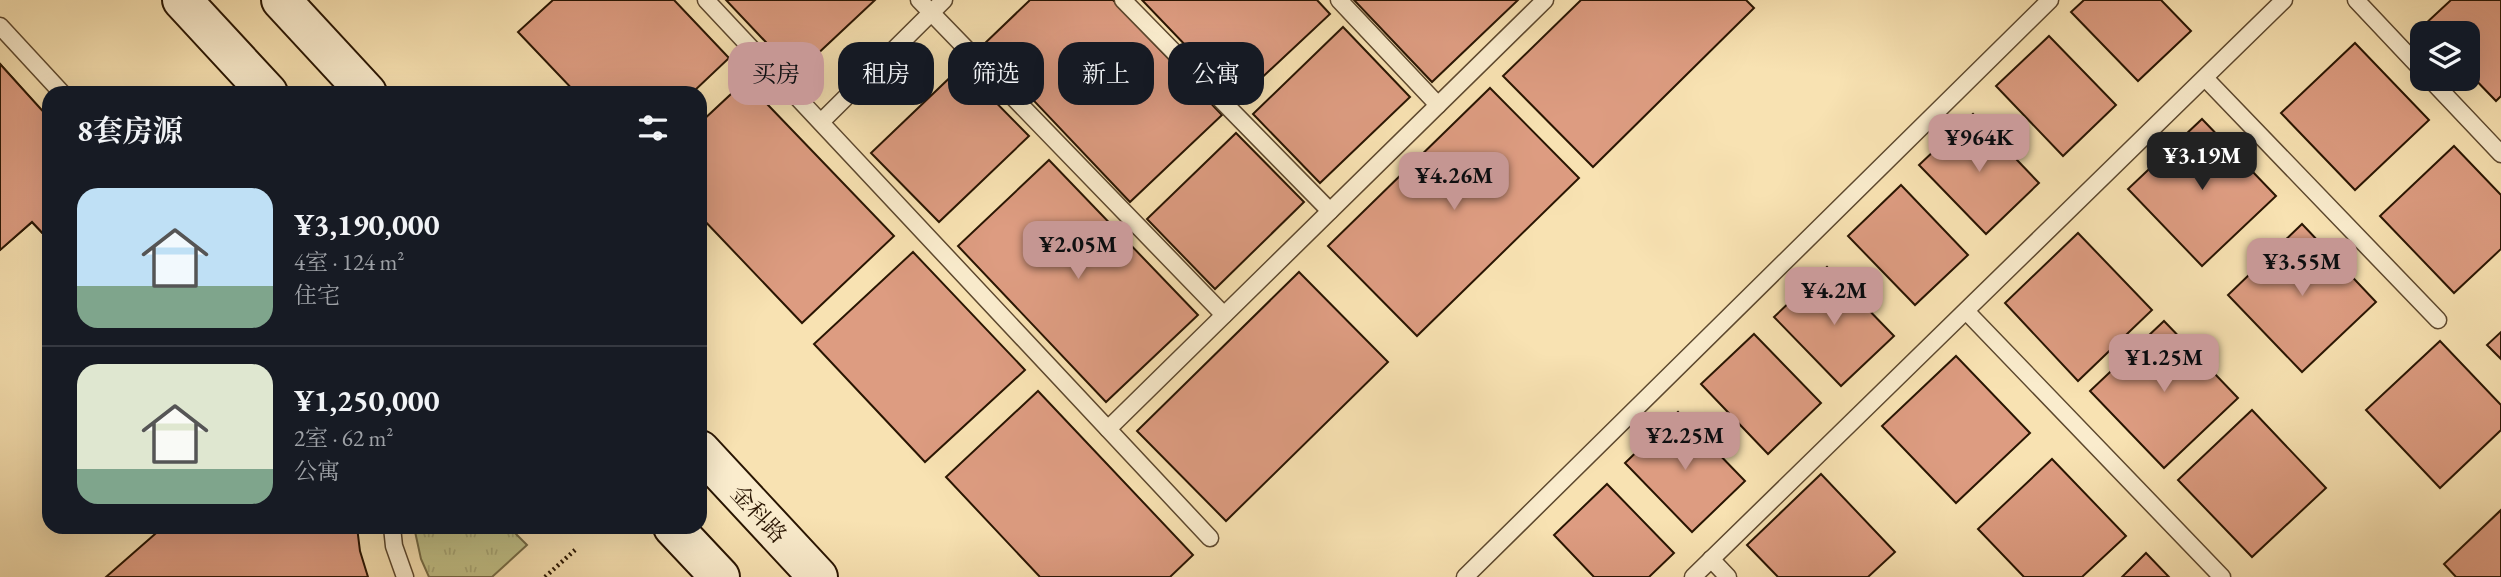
<!DOCTYPE html>
<html lang="zh">
<meta charset="utf-8">
<style>
:root{--surface:#171b24;--page:#20242c;--text:#f1f3f6;--muted:#9ea1a6;--line:#363941;--accent:#c59692}
body{margin:0;font-family:"EB Garamond","Noto Serif SC",serif;background:var(--page);color:var(--text);height:100vh;display:flex;flex-direction:column;font-size:26px;white-space:nowrap}
*{box-sizing:border-box;margin:0}
p{font-size:23px;color:var(--muted)}
.icon{flex:none;width:38px;height:38px;fill:none;stroke:currentColor;stroke-width:2;stroke-linecap:round;stroke-linejoin:round}
.map{position:relative;flex:1;overflow:hidden}
.details{position:absolute;left:42px;top:86px;width:665px;height:448px;display:flex;flex-direction:column;background:var(--surface);border-radius:21px;box-shadow:0 7px 28px #0002}
.details>*{flex:none}
.guide{position:absolute;left:728px;top:42px;width:665px;height:63px;display:flex;gap:14px}
.buttons{position:absolute;left:2410px;top:21px;display:grid;gap:14px}
.buttons a{display:grid;place-items:center;width:70px;height:70px;border-radius:14px;background:var(--surface);box-shadow:0 7px 28px #0002;font-size:35px}
.price{position:absolute;translate:-50% -60px;padding:0 16px;border-radius:14px;background:var(--accent);color:#111;font-size:23px;line-height:46px;filter:drop-shadow(0 2px 4px #0008)}
.price::after{content:'';position:absolute;left:50%;top:42px;width:21px;height:16px;margin-left:-10px;background:inherit;clip-path:polygon(0 0,100% 0,50% 100%)}
.price.selected{background:#222;color:#fff}
ul{padding:0;list-style:none}
li{display:flex;align-items:center;gap:21px;height:175px;padding:0 35px}
li+li{border-top:2px solid var(--line)}
li span{display:grid;place-items:center;flex:none;width:196px;height:140px;border-radius:21px;color:#555}
li>.icon{margin-inline-start:auto}
span .icon{width:84px;height:84px;fill:#fffc;stroke-width:1}
li b{font-size:30px}
h2{display:flex;justify-content:space-between;align-items:center;height:84px;padding:0 35px;font-size:30px}
.chip{padding:0 24px;border-radius:21px;background:var(--surface);box-shadow:0 7px 28px #0002;font-size:24px;line-height:63px}
.chip.selected{background:var(--accent);color:#111}
.map>svg:first-child{display:block}
</style>
<div class="map">
<svg width="2501" height="577" viewBox="0 0 2501 577">
<defs>
<pattern id="grass-tufts" width="24" height="20" patternUnits="userSpaceOnUse" patternTransform="scale(1.75)"><rect width="24" height="20" fill="#c2c289"/><path d="M3 7l-1-3M5 7V3M7 7l1-3M15 17l-1-3M17 17v-4M19 17l1-3" fill="none" stroke="#a7a675"/></pattern>
</defs>
<rect width="100%" height="100%" fill="#f8e2b2"/>
<filter id="stains"><feTurbulence type="fractalNoise" baseFrequency=".00286" numOctaves="4"/><feColorMatrix values="0 0 0 0 .2 0 0 0 0 .09 0 0 0 0 .02 0 0 0 .5 -.17"/></filter>
<radialGradient id="worn" r=".72"><stop offset=".6" stop-color="#630" stop-opacity="0"/><stop offset="1" stop-color="#630" stop-opacity=".3"/></radialGradient>
<path fill="url(#grass-tufts)" stroke="#766c46" stroke-width="2" d="M414,527H509L527,545L492,577H429L421,559Z"/>
<g fill="#dd9c81" stroke="#291502" stroke-width="2">
<path d="M553,0H674L729,58L692,93H576L518,32Z"/>
<path d="M726,0H875L796,74Z"/>
<path d="M1030,0H1113L1222,115L1130,202L982,46Z"/>
<path d="M1142,0H1317L1330,14L1238,100Z"/>
<path d="M1354,0H1518L1432,82Z"/>
<path d="M1581,0H1746L1754,8L1593,167L1503,76Z"/>
<path d="M2084,0H2161L2191,31L2138,81L2071,12Z"/>
<path d="M2451,0H2501V96L2496,101L2468,72V33H2430L2423,26Z"/>
<path d="M1343,27L1410,97L1320,183L1253,114Z"/>
<path d="M2049,36L2116,105L2063,156L1996,86Z"/>
<path d="M2355,43L2429,120L2355,190L2281,113Z"/>
<path d="M0,64L32,100L0,129L49,183V240L32,222L0,250Z"/>
<path d="M0,64L49,118V240L32,222L0,250Z"/>
<path d="M961,67L1029,136L939,222L871,153Z"/>
<path d="M745,81L894,236L802,323L700,216V123Z"/>
<path d="M1490,88L1579,178L1417,336L1328,246Z"/>
<path d="M1973,114L2039,183L1986,234L1919,165Z"/>
<path d="M2202,119L2276,196L2202,266L2128,189Z"/>
<path d="M1236,133L1304,202L1215,289L1147,219Z"/>
<path d="M2454,146L2501,195V249L2454,293L2380,216Z"/>
<path d="M1049,160L1198,315L1106,402L958,246Z"/>
<path d="M1901,185L1968,255L1915,305L1848,236Z"/>
<path d="M2302,224L2376,302L2302,372L2228,295Z"/>
<path d="M2078,233L2152,310L2078,381L2005,303Z"/>
<path d="M913,252L1025,370L925,462L814,344Z"/>
<path d="M1827,267L1894,336L1841,386L1774,317Z"/>
<path d="M1299,272L1388,362L1226,521L1137,431Z"/>
<path d="M2164,321L2238,398L2164,468L2090,391Z"/>
<path d="M2501,332V359L2487,345Z"/>
<path d="M1754,334L1821,403L1768,454L1701,384Z"/>
<path d="M2440,341L2501,405V430L2440,488L2366,410Z"/>
<path d="M1956,356L2030,433L1956,503L1882,426Z"/>
<path d="M1038,391L1193,555L1170,577H1040L946,477Z"/>
<path d="M2252,410L2326,488L2252,557L2178,480Z"/>
<path d="M1678,412L1745,481L1692,532L1625,463Z"/>
<path d="M2052,459L2126,536L2082,577H2024L1978,529Z"/>
<path d="M1821,474L1895,552L1868,577H1778L1747,545Z"/>
<path d="M1607,484L1674,553L1649,577H1594L1554,535Z"/>
<path d="M2501,510V577H2456L2444,564Z"/>
<path d="M163,527H357L360,551L368,577H106Z"/>
<path d="M2146,553L2169,577H2122Z"/>
</g>
<g fill="none" stroke-linecap="round" stroke-linejoin="round">
<defs>
<g id="lane">
<path d="M706,0L1210,538"/>
<path d="M919,0L1224,315"/>
<path d="M1123,0L1330,211"/>
<path d="M1339,0L1438,105"/>
<path d="M2356,0L2422,70"/>
<path d="M0,26L62,93"/>
<path d="M2205,78L2438,320"/>
<path d="M2430,79L2501,154"/>
<path d="M821,122L944,0"/>
<path d="M1966,311L2222,577"/>
<path d="M1108,429L1545,0"/>
<path d="M392,527L394,546L405,577"/>
<path d="M1711,559L1728,577"/>
<path d="M1465,577L2050,0"/>
<path d="M1693,577L2284,0"/>
</g>
<g id="secondary">
<path d="M182,0L268,93"/>
<path d="M281,0L367,93"/>
<path d="M700,450L818,577"/>
<path d="M673,527L720,577"/>
</g>
</defs>
<use href="#lane" stroke="#5d482e" stroke-width="19"/>
<use href="#secondary" stroke="#291502" stroke-width="42"/>
<path stroke="#291502" stroke-width="4.5" stroke-dasharray="2 3.5" stroke-linecap="butt" d="M545,577L575,550"/>
<use href="#lane" stroke="#faeccd" stroke-width="16"/>
<use href="#secondary" stroke="#faeccd" stroke-width="38"/>
</g>
<g text-anchor="middle" dominant-baseline="central" stroke-width="7" stroke-linejoin="round" paint-order="stroke">
<g font-size="23" fill="#291502" stroke="#faeccd">
<text transform="translate(759 514) rotate(47)">金科路</text>
</g>
</g>
<rect width="100%" height="100%" filter="url(#stains)"/>
<rect width="100%" height="100%" fill="url(#worn)"/>
</svg>
<div class="buttons">
<a><svg class="icon" aria-label="layers" viewBox="0 0 24 24"><path d="M12 4l9 5-9 5-9-5zM3 14l9 5 9-5"/></svg></a>
</div>
<b class="price" style="left:1979px;top:174px">¥964K</b>
<b class="price selected" style="left:2202px;top:192px">¥3.19M</b>
<b class="price" style="left:1454px;top:212px">¥4.26M</b>
<b class="price" style="left:1078px;top:281px">¥2.05M</b>
<b class="price" style="left:2302px;top:298px">¥3.55M</b>
<b class="price" style="left:1834px;top:327px">¥4.2M</b>
<b class="price" style="left:2164px;top:394px">¥1.25M</b>
<b class="price" style="left:1685px;top:472px">¥2.25M</b>
<div class="guide">
<a class="chip selected">买房</a>
<a class="chip">租房</a>
<a class="chip">筛选</a>
<a class="chip">新上</a>
<a class="chip">公寓</a>
</div>
<section class="details">
<h2>8套房源<svg class="icon" aria-label="filters" viewBox="0 0 24 24"><path d="M4 7h16M4 17h16"/><circle cx="9" cy="7" r="2"/><circle cx="15" cy="17" r="2"/></svg></h2>
<ul>
<li><span style="background:linear-gradient(#bfe0f5 70%,#7fa58c 0)"><svg class="icon" aria-label="home" viewBox="0 0 24 24"><path d="M3 11l9-7 9 7M6 9v11h12V9"/></svg></span><div><b>¥3,190,000</b><p>4室 · 124 m²</p><p>住宅</p></div></li>
<li><span style="background:linear-gradient(#dfe7d0 75%,#7fa58c 0)"><svg class="icon" aria-label="home" viewBox="0 0 24 24"><path d="M3 11l9-7 9 7M6 9v11h12V9"/></svg></span><div><b>¥1,250,000</b><p>2室 · 62 m²</p><p>公寓</p></div></li>
</ul>
</section>
</div>
